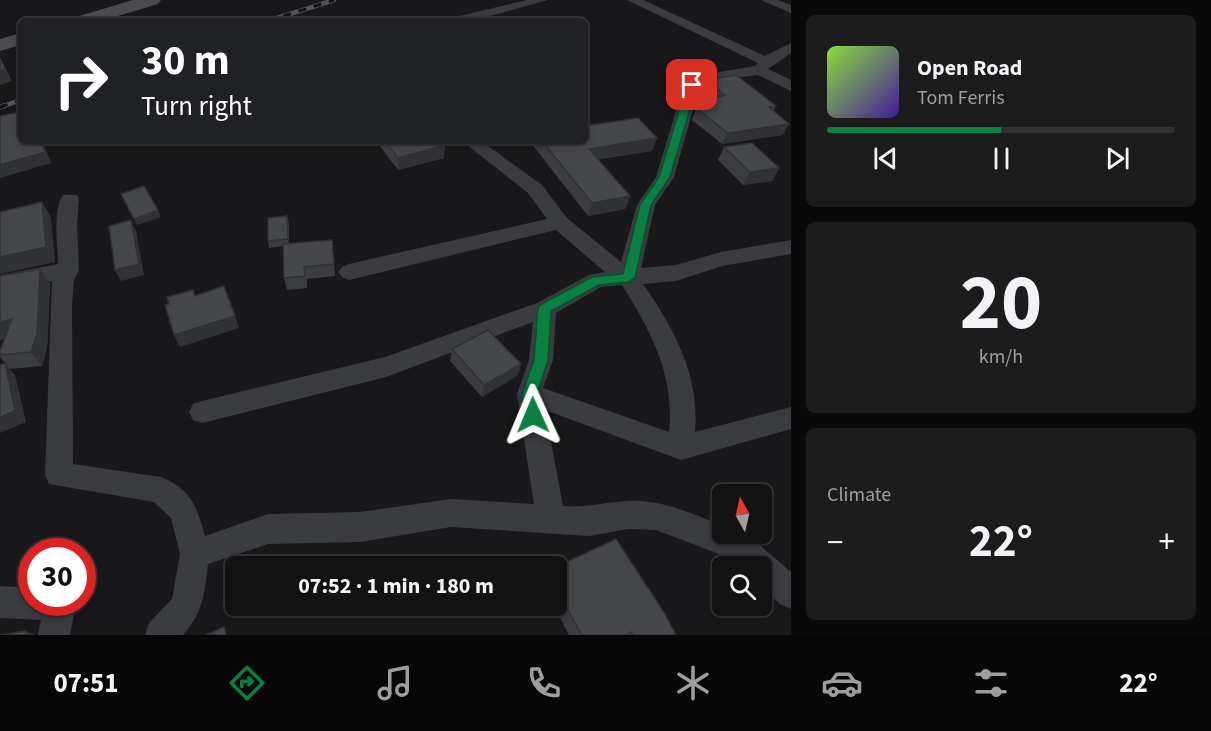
<!DOCTYPE html>
<html lang="en">
<head>
<meta charset="utf-8">
<style>
	body { margin:0; font-family:"Source Sans 3",sans-serif; background:#1c1c1d; color:#f1f3f6; height:100vh; display:flex; flex-direction:column; font-size:22px; white-space:nowrap }
	* { box-sizing:border-box; margin:0 }
	p { font-size:20px; color:#9d9ea0 }
	.icon { flex:none; width:33px; height:33px; fill:none; stroke:currentColor; stroke-width:2; stroke-linecap:round; stroke-linejoin:round }
	.map { position:relative; flex:1; overflow:hidden }
	.details { display:flex; flex-direction:column; gap:15px; padding:15px; background:#0a0a0b; width:420px }
	.details>* { flex:none }
	.top-card { position:absolute; left:18px; top:18px; width:570px; height:126px; border-radius:9px; box-shadow:0 3px 9px #0003,0 0 0 2px #323234; background:#202124; color:#fff; overflow:hidden }
	.needle { width:39px; rotate:352deg }
	.tools { position:absolute; left:712px; top:484px; display:grid; gap:12px }
	.tools a { display:grid; place-items:center; width:60px; height:60px; border-radius:9px; background:#131314; box-shadow:0 3px 9px #0003,0 0 0 2px #323234; font-size:30px }
	.speed { position:absolute; left:18px; top:538px; display:flex; gap:12px; font-size:30px; font-weight:700; text-align:center }
	.speed>* { display:grid; place-content:center; width:78px; height:78px; border-radius:50%; background:#131314; box-shadow:0 3px 9px #0003,0 0 0 2px #323234; line-height:1 }
	.speed .limit { border:9px solid #d22; background:#fff; color:#111 }
	.pin { position:absolute; display:grid; place-items:center; width:51px; height:51px; color:#fff; margin:-26px; border-radius:12px; box-shadow:0 3px 9px #0006 }
	.me { position:absolute; width:66px; margin:-33px; rotate:359deg; stroke-linejoin:round; filter:drop-shadow(0 0 4px #0008) }
	.turn { display:flex; align-items:center; gap:21px; height:126px; padding:0 24px; font-size:27px }
	.turn .icon { width:78px; height:78px; stroke-width:2.5 }
	.turn b { display:block; font-size:42px; line-height:51px }
	.big { font-size:45px; font-weight:700; line-height:1.1 }
	.details .widget { flex:1; display:flex; flex-direction:column; justify-content:center; gap:9px; min-width:0; padding:0 21px; border-radius:9px; background:#1c1c1d }
	.details .dial { align-items:center; gap:0 }
	.dial b { font-size:78px; line-height:1 }
	.song { display:flex; align-items:center; gap:18px }
	.cover { width:72px; height:72px; border-radius:9px; background:linear-gradient(135deg,hsl(90 70% 55%),hsl(260 70% 35%)) }
	.played { height:6px; border-radius:3px; background:linear-gradient(90deg,#0b8043 50%,#323234 50%) }
	.keys { display:flex; justify-content:space-around; direction:ltr }
	.heat { display:flex; justify-content:space-between; align-items:center; font-size:33px; direction:ltr }
	.trip { position:absolute; left:225px; top:556px; width:342px; height:60px; border-radius:9px; background:#131314; box-shadow:0 3px 9px #0003,0 0 0 2px #323234; font-weight:700; line-height:60px; text-align:center }
	.menu { display:flex; height:96px; justify-content:space-around; align-items:center; background:#080808; color:#9d9ea0 }
	.menu .icon { width:42px; height:42px }
	.menu .current { color:#0b8043 }
	.menu b { font-size:27px; color:#f1f3f6 }
	main { display:flex; flex:1; min-height:0 }
	.map>svg:first-child { display:block }
</style>
</head>
<body>
<main>
<div class="map">
<svg width="791" height="635" viewBox="0 0 791 635">
	<rect width="100%" height="100%" fill="#19191b"/>
	<g fill="none" stroke-linecap="round" stroke-linejoin="round">
		<g fill="#3b3c40" fill-rule="evenodd">
			<polygon points="527,0 548,0 472,21 449,21 451,18"/>
			<path d="M627 0H643L765 56 791 43V53L768 69 791 80V91L758 75 721 80 699 88 674 177 655 205 641 268 676 265 721 252 791 240V254L722 266 676 281 643 284C674 328 700 376 695 432L791 407V429L681 460 545 410 563 506C588 508 605 502 628 501 661 499 693 514 723 526V534L748 535 791 572V609L780 604 762 588V567H739L727 557 656 530 628 529 589 536 451 527 360 542 268 544 208 564C204 595 204 611 183 635H145L149 623 172 599 180 554 171 518 154 502 49 484 45 475 52 281 0 291V275L58 264C58 244 52 212 63 195H77L79 199 77 223 79 270 74 280 72 306 73 464 161 477C191 489 197 507 205 536L268 514 360 512 451 499 534 504 517 394 529 360 533 322 386 377 202 423 193 420 189 412 193 404 202 401 385 357 537 303 589 275 605 272 556 230 349 280 342 277 338 272 342 267 349 264 547 219 528 193 462 141H481L542 185 567 218 621 262 637 205 656 177 684 85 687 82 719 72 755 66 758 63ZM622 285C651 331 675 376 669 432L543 388 553 360 556 313 601 287Z"/>
			<polygon points="761,0 778,0 791,5 791,13"/>
			<polygon points="0,586 32,588 32,603 76,603 70,635 38,635 41,620 0,618"/>
		</g>
		<g fill="#494b4f" fill-rule="evenodd">
			<polygon points="133,0 161,0 158,4 101,21 73,21 76,17"/>
			<polygon points="21,33 21,45 0,51 0,39"/>
		</g>
		<defs>
			<g id="rail-far1">
				<polyline points="268,21 334,0"/>
				<polyline points="0,107 21,100"/>
			</g>
			<polyline id="rail" points="0,107 4,106"/>
		</defs>
		<use href="#rail-far1" stroke="#525458" stroke-width="4.5"/>
		<use href="#rail" stroke="#525458" stroke-width="5"/>
		<use href="#rail-far1" stroke="#141416" stroke-width="3" stroke-dasharray="8" stroke-linecap="butt"/>
		<use href="#rail" stroke="#141416" stroke-width="4" stroke-dasharray="10" stroke-linecap="butt"/>
	</g>
	<g fill="#3c3d40">
		<polygon points="706,80 776,106 773,111 783,135 722,144 692,120 699,101 710,98 701,91"/>
		<polygon points="376,141 441,141 444,158 398,170"/>
		<polygon points="532,141 585,141 652,151 598,159 630,196 625,209 588,216 531,143"/>
		<polygon points="724,147 779,168 772,181 743,185 718,160"/>
		<polygon points="287,216 289,244 332,240 335,276 307,279 307,288 287,290 284,278 284,246 269,248 268,241"/>
		<polygon points="0,276 50,284 47,348 42,366 10,369 0,357 0,351 5,338 0,340"/>
		<polygon points="452,349 521,364 518,375 482,397 450,361"/>
		<polygon points="556,567 676,635 569,635 554,606 556,606"/>
	</g>
	<g fill="#313234">
		<polygon points="0,57 12,81 0,85"/>
		<polygon points="789,124 783,135 722,144 728,133"/>
		<polygon points="657,138 652,151 585,162 589,149"/>
		<polygon points="41,141 42,141 43,143 51,163 0,178 0,165"/>
		<polygon points="445,145 444,158 398,170 398,158"/>
		<polygon points="779,168 772,181 743,185 750,172"/>
		<polygon points="630,196 625,209 588,216 592,203"/>
		<polygon points="42,202 51,217 55,262 0,274 0,257"/>
		<polygon points="158,210 161,217 137,225 134,219"/>
		<polygon points="287,216 289,223 289,246 288,239"/>
		<polygon points="131,220 136,231 144,275 121,281 115,270"/>
		<polygon points="40,269 50,284 47,348 42,366 31,352"/>
		<polygon points="235,316 239,328 180,347 174,335"/>
		<polygon points="12,319 24,333 0,340 0,322"/>
		<polygon points="5,363 15,375 26,422 0,433 0,417"/>
		<polygon points="521,364 518,375 482,397 484,385"/>
		<polygon points="26,631 35,635 25,635"/>
	</g>
	<g fill="#46474b" stroke="#313234" stroke-width="1.5">
		<polygon points="0,58 5,69 0,71"/>
		<polygon points="736,75 776,106 769,107 789,124 728,133 697,109 699,101 725,95 706,80"/>
		<polygon points="21,112 21,141 41,141 45,152 0,165 0,116"/>
		<polygon points="638,118 657,138 589,149 630,196 592,203 542,141 585,141 585,126"/>
		<polygon points="385,141 441,141 445,145 398,158"/>
		<polygon points="752,143 779,168 750,172 724,147"/>
		<polygon points="144,186 158,210 134,219 121,194"/>
		<polygon points="42,202 46,247 0,257 0,212"/>
		<polygon points="287,216 288,239 268,241 268,218"/>
		<polygon points="131,220 139,264 115,270 109,226"/>
		<polygon points="332,240 334,264 304,267 305,276 284,278 283,244"/>
		<polygon points="40,269 37,334 31,352 0,355 0,351 12,319 0,322 0,276"/>
		<polygon points="224,286 235,316 174,335 165,305 169,304 167,297 193,290 195,296"/>
		<polygon points="488,330 521,364 484,385 452,349"/>
		<polygon points="5,363 15,411 0,417 0,365"/>
		<polygon points="616,539 663,611 676,635 633,635 631,632 626,635 582,635 556,589 556,567"/>
		<polygon points="224,627 226,635 206,635"/>
		<polygon points="26,631 25,635 0,635"/>
	</g>
	<polygon fill="#0b8043" stroke="#07532c" stroke-width="1.5" points="692,82 697,85 670,177 651,205 635,278 628,282 599,285 551,311 548,360 537,394 541,415 538,420 527,420 522,394 534,360 538,309 540,305 592,277 623,274 640,205 659,177 687,85"/>
</svg>
<div class="tools">
<a><svg class="needle" viewBox="-14 -14 28 28"><path d="M0-13l5 13h-10z" fill="#e53935"/><path d="M0 13l5-13h-10z" fill="#9d9ea0"/></svg></a>
<a><svg class="icon" aria-label="search" viewBox="0 0 24 24"><circle cx="10" cy="10" r="6"/><path d="M15 15l6 6"/></svg></a>
</div>
<div class="speed"><div class="limit">30</div></div>
<div class="pin" style="left:692px;top:85px;background:#d93025"><svg class="icon" aria-label="arrive" viewBox="0 0 24 24"><path d="M6 21V4h12l-3 4 3 4H6"/></svg></div>
<svg class="me" style="left:533px;top:415px" viewBox="-20 -20 40 40"><path d="M0-17L14 15 0 8-14 15z" fill="#0b8043" stroke="#fff" stroke-width="4"/></svg>
<div class="trip">07:52 · 1 min · 180 m</div>
<div class="top-card">
<div class="turn"><svg class="icon" aria-label="right" viewBox="0 0 24 24"><path d="M7 20v-9h11M14 6l5 5-5 5"/></svg><div><b>30 m</b>Turn right</div></div>
</div>
</div>
<section class="details">
<div class="widget">
<div class="song"><i class="cover"></i><div><b>Open Road</b><p>Tom Ferris</p></div></div>
<div class="played"></div>
<div class="keys"><svg class="icon" aria-label="previous" viewBox="0 0 24 24"><path d="M18 5L8 12l10 7zM5 5v14"/></svg><svg class="icon" aria-label="pause" viewBox="0 0 24 24"><path d="M8 5v14M16 5v14"/></svg><svg class="icon" aria-label="next" viewBox="0 0 24 24"><path d="M6 5l10 7-10 7zM19 5v14"/></svg></div>
</div>
<div class="widget dial"><b>20</b><p>km/h</p></div>
<div class="widget"><p>Climate</p>
<div class="heat"><a>−</a><b class="big">22°</b><a>+</a></div>
</div>
</section>
</main>
<nav class="menu">
<b>07:51</b>
<svg class="icon current" aria-label="directions" viewBox="0 0 24 24"><path d="M12 3l9 9-9 9-9-9zM9 14v-3h6M13 9l2 2-2 2"/></svg>
<svg class="icon" aria-label="music" viewBox="0 0 24 24"><path d="M9 18V5l10-2v13"/><circle cx="6" cy="18" r="3"/><circle cx="16" cy="16" r="3"/></svg>
<svg class="icon" aria-label="phone" viewBox="0 0 24 24"><path d="M5 4h4l2 5-3 2q2 4 5 5l2-3 5 2v4C11 20 4 13 5 4z"/></svg>
<svg class="icon" aria-label="climate" viewBox="0 0 24 24"><path d="M12 3v18M4 7l16 10M4 17L20 7"/></svg>
<svg class="icon" aria-label="car" viewBox="0 0 24 24"><path d="M5 17H2v-5l4-1 3-4h7l3 4 3 1v5h-3M9 17h6M6 11h13"/><circle cx="7" cy="17" r="2"/><circle cx="17" cy="17" r="2"/></svg>
<svg class="icon" aria-label="filters" viewBox="0 0 24 24"><path d="M4 7h16M4 17h16"/><circle cx="9" cy="7" r="2"/><circle cx="15" cy="17" r="2"/></svg>
<b>22°</b>
</nav>
</body>
</html>
